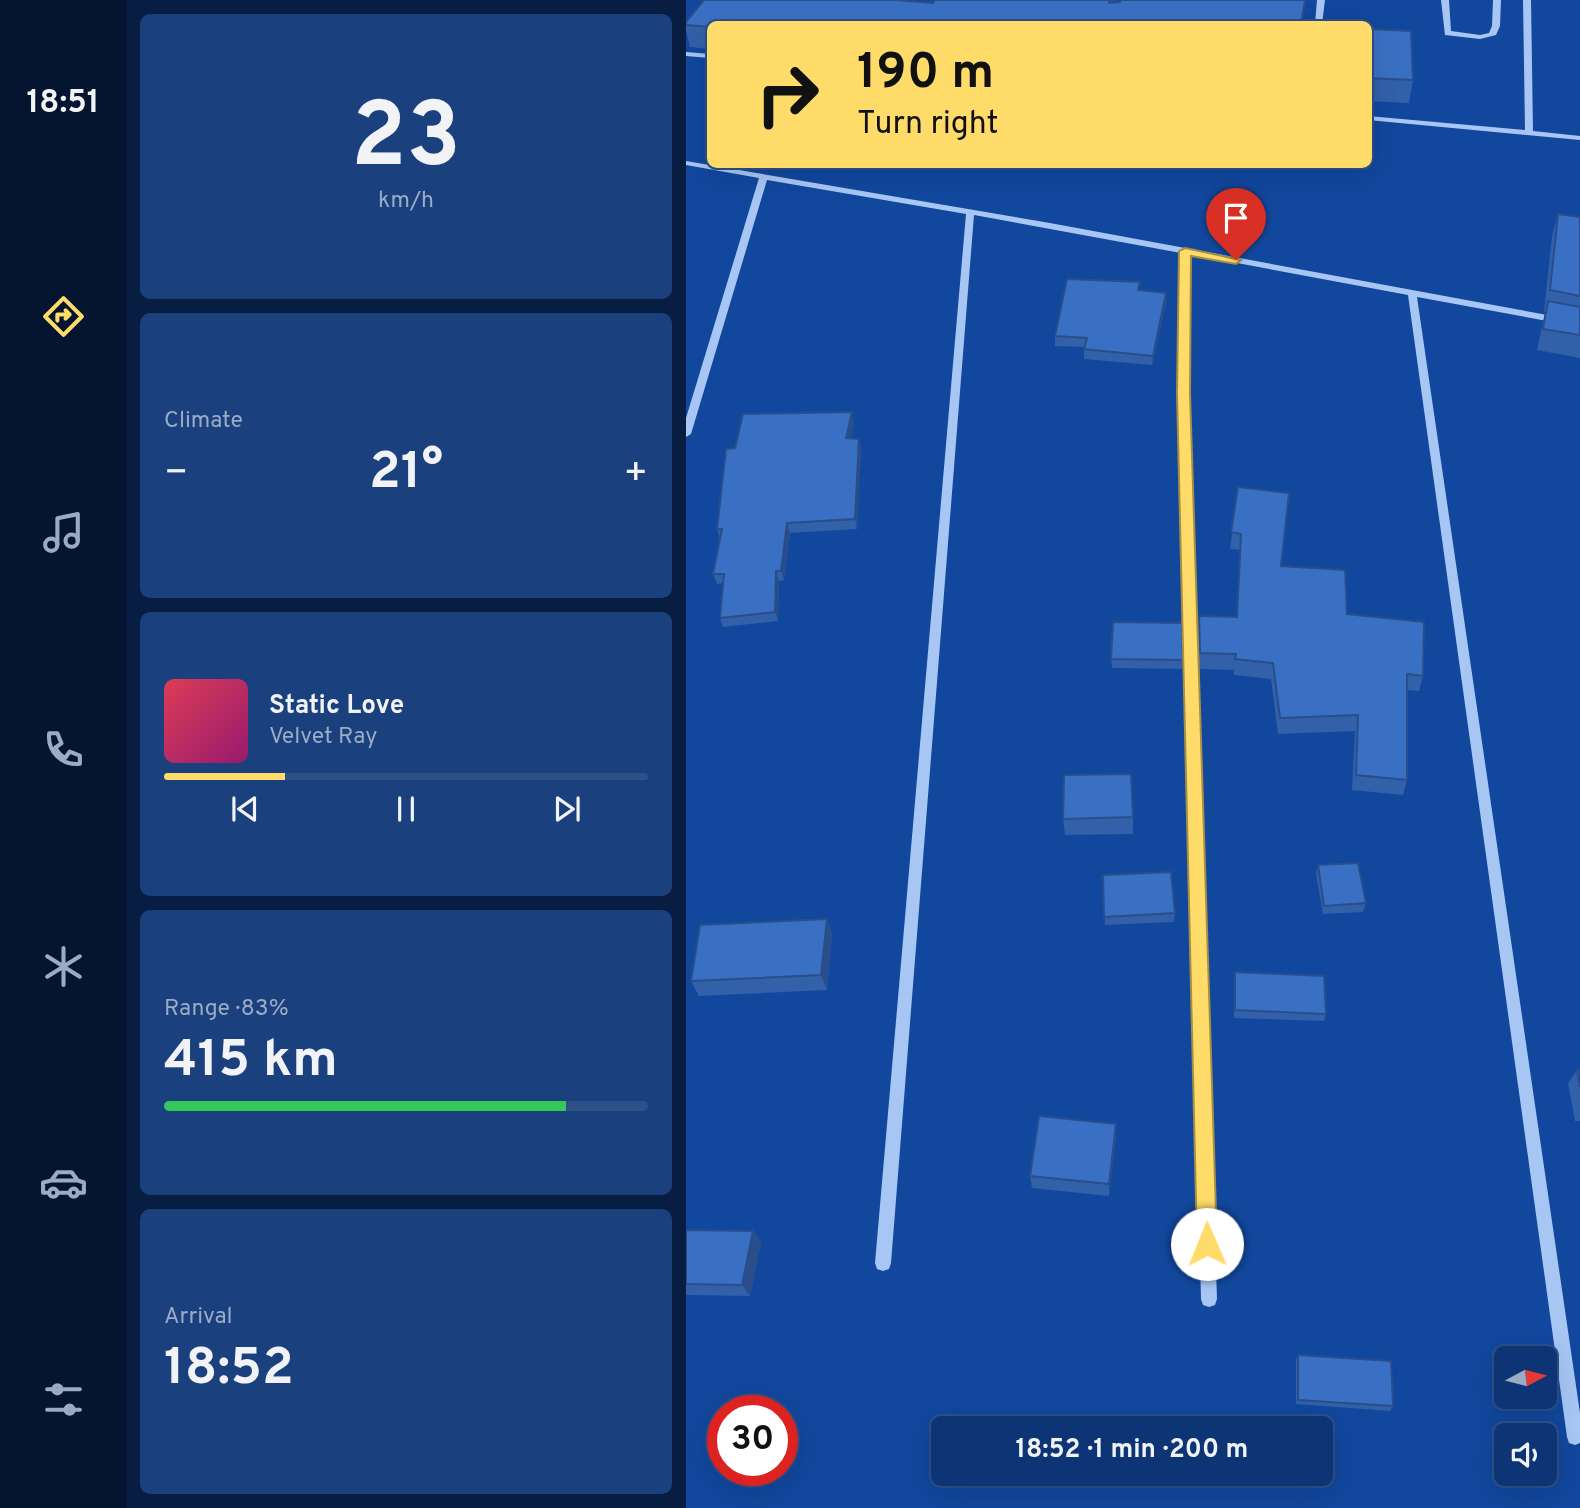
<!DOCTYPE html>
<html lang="en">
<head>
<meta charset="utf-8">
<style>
	body { margin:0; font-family:Overpass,sans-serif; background:#1b407e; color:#f1f3f6; height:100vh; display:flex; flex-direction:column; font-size:26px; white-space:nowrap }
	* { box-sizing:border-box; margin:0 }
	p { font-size:23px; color:#9aabc5 }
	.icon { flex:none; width:38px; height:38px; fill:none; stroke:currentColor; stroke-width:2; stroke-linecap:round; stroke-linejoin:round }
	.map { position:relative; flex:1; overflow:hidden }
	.drawer { display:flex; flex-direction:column; gap:14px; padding:14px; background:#071d41; width:560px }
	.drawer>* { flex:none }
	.guide { position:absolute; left:21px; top:21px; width:665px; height:147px; border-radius:10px; box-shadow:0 7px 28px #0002,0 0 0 2px #2d5088; background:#ffdc6a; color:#111; overflow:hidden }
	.needle { width:46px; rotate:83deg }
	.buttons { position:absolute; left:808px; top:1346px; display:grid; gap:14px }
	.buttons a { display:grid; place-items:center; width:63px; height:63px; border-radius:10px; background:#0d3576; box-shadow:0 7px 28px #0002,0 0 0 2px #2d5088; font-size:35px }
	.speed { position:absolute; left:21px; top:1395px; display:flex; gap:14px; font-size:35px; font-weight:700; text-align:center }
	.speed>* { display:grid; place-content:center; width:91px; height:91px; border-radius:50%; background:#0d3576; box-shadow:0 7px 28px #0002,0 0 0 2px #2d5088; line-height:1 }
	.speed .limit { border:10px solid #d22; background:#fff; color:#111 }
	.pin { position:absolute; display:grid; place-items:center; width:60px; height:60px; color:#fff; margin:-72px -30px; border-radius:50% 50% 50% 0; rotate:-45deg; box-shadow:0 0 7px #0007 }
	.pin .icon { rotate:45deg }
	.me { position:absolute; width:77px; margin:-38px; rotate:359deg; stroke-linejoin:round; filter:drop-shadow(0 0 5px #0008) }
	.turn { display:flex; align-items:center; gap:24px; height:147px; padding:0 35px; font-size:32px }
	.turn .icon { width:91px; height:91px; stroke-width:2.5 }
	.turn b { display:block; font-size:49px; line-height:60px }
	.big { font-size:52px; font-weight:700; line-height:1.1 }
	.drawer .tile { flex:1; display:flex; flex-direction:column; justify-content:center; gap:10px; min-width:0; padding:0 24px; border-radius:10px; background:#1b407e }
	.drawer .dial { align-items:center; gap:0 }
	.dial b { font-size:91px; line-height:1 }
	.song { display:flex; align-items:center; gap:21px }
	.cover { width:84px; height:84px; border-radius:10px; background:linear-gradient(135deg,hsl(350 70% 55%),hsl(320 70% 35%)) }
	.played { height:7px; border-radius:4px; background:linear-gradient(90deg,#ffdc6a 25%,#2d5088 25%) }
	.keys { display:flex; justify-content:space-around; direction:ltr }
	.heat { display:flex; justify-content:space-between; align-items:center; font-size:38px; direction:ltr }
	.charge { height:10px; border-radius:5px; background:linear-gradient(90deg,#34c759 83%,#2d5088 0) }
	.trip { position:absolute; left:245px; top:1416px; width:402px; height:70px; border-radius:10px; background:#0d3576; box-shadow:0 7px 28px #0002,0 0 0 2px #2d5088; font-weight:700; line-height:70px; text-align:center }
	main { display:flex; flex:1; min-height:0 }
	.tabs { display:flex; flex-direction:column; width:126px; justify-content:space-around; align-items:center; background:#05152f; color:#9aabc5 }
	.tabs .icon { width:49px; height:49px }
	.tabs .active { color:#ffdc6a }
	.tabs b { font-size:32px; color:#f1f3f6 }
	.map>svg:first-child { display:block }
</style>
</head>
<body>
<main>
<nav class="tabs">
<b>18:51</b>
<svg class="icon active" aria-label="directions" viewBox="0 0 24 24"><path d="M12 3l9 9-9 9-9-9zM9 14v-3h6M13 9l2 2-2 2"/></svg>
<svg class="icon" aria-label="music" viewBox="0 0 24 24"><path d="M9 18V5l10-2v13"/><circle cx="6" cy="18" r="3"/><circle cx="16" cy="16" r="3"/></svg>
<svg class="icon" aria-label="phone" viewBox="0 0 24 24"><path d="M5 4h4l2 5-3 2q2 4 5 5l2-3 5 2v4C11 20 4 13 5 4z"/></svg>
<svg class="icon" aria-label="climate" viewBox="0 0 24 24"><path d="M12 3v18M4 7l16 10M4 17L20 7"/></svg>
<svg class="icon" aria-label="car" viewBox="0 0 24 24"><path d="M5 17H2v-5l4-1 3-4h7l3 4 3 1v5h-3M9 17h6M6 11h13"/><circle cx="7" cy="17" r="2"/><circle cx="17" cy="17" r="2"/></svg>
<svg class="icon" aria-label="filters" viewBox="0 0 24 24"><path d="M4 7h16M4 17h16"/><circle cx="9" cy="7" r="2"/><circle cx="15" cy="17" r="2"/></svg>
</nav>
<section class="drawer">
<div class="tile dial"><b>23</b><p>km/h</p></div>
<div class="tile"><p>Climate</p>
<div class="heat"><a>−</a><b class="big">21°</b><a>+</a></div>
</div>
<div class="tile">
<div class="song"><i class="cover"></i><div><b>Static Love</b><p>Velvet Ray</p></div></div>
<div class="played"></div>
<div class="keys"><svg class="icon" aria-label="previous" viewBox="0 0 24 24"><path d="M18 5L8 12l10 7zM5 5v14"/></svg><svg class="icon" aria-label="pause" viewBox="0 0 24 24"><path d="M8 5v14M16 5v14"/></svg><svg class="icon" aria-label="next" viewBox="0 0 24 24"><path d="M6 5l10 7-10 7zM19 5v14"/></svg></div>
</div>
<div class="tile"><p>Range · 83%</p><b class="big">415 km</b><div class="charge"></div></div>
<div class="tile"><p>Arrival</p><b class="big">18:52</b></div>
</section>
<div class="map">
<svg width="894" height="1508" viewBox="0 0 894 1508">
	<rect width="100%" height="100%" fill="#11479d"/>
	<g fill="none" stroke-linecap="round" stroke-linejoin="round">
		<g fill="#a7c6f4" fill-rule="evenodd">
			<polygon points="631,0 639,0 636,24 629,24"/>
			<polygon points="755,0 763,0 765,31 794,35 803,33 806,26 807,0 815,0 814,26 810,35 794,39 759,35"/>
			<polygon points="837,0 845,0 847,131 894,136 894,140 682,120 682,116 839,130"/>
			<polygon points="0,52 24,54 24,58 0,56"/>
			<polygon points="0,161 364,223 894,321 894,327 731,297 894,1413 894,1443 889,1445 883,1443 881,1437 722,295 503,254 502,393 531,1299 529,1305 523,1307 517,1305 515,1299 492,393 495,253 288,215 205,1263 203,1269 197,1271 191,1269 189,1263 280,214 81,180 5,434 0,437 0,418 73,178 0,165"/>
		</g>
	</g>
	<g fill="#3260a9">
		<polygon points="620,0 616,24 24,24 24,49 4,47 0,31 0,22 247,3 430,3"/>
		<polygon points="682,29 727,80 723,103 682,101"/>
		<polygon points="872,214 894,217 894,358 851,350 859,312 858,312 866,236"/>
		<polygon points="454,291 480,293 480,303 466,365 398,359 398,347 369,346 369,336"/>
		<polygon points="168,422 164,438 173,439 175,449 171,529 104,533 98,580 93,581 92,621 37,627 34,618 37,583 31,584 27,574 34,538 31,529 49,448"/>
		<polygon points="552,487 595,566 661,614 737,676 733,691 721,690 721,780 717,795 666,790 669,731 592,734 585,679 548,675 548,670 513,669 512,632 513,616 551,617 554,550 544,549"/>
		<polygon points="425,659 497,660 496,669 426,668"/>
		<polygon points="447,817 447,834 379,835 377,819"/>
		<polygon points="632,865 680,903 677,912 637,914 630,874"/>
		<polygon points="417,875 489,913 488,922 419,925"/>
		<polygon points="141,919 146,934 141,990 13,996 5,981"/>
		<polygon points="549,972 640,1014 638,1021 548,1018 548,980"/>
		<polygon points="891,1070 894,1070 894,1121 889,1121 882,1083"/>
		<polygon points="430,1137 423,1196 346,1188 344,1176"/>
		<polygon points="0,1230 67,1231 75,1242 64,1296 0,1295"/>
		<polygon points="612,1355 707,1406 704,1411 610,1404 610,1360"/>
	</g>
	<g fill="#294e89">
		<polygon points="423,0 431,0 423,24"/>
		<polygon points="619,0 620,0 616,24 615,24"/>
		<polygon points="480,293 480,303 466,365 467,356"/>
		<polygon points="166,412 168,422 163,448 160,438"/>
		<polygon points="173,439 175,449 171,529 169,519"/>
		<polygon points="101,523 104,533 98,580 95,571"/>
		<polygon points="90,571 93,581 92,621 89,612"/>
		<polygon points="141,919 146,934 141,990 135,975"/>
		<polygon points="430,1124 430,1137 423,1196 423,1184"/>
		<polygon points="67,1231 75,1242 64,1296 56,1285"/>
	</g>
	<g fill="#3a70c4" stroke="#294e89" stroke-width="2">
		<polygon points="18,0 209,0 247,3 249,0 423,0 423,3 434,2 435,0 619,0 615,24 24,24 24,27 0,25 0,22"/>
		<polygon points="682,29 725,31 727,80 682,78"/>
		<polygon points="872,214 894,217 894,296 864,290"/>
		<polygon points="381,279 454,282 452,290 480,293 467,356 398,349 401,338 369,336"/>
		<polygon points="862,301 894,307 894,335 857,329"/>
		<polygon points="166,412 160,438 173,439 169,519 101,523 95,571 90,571 89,612 34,618 38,574 27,574 36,529 31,529 40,449 49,448 57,414"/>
		<polygon points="552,487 603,493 595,566 659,570 661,614 738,622 737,676 721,674 721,780 670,775 672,715 594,718 587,663 549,659 550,654 514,653 513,616 551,617 555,534 545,532"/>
		<polygon points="427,622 496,623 497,660 425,659"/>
		<polygon points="445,774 447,817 377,819 378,775"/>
		<polygon points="672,863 680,903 638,906 632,865"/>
		<polygon points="485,872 489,913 418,917 417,875"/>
		<polygon points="141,919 135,975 5,981 14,925"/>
		<polygon points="549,972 638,976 640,1014 549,1010"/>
		<polygon points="891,1070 894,1070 894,1087"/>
		<polygon points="353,1116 430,1124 423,1184 344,1176"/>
		<polygon points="0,1230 67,1231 56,1285 0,1284"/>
		<polygon points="612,1355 705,1361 707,1406 612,1400"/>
	</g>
	<polygon fill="#ffdc6a" stroke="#a68f45" stroke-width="2" points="499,248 555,260 550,264 505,256 504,393 531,1244 528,1251 521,1254 514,1251 511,1244 491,393 493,251"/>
</svg>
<div class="buttons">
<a><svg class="needle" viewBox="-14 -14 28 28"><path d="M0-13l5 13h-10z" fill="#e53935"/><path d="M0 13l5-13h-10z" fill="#9aabc5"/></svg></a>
<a><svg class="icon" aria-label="sound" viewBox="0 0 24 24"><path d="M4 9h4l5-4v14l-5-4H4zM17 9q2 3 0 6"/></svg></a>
</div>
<div class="speed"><div class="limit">30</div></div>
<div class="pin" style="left:550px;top:260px;background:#d93025"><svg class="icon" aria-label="arrive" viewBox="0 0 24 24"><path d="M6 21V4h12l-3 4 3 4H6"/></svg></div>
<svg class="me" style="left:521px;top:1244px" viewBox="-20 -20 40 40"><circle r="19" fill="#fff"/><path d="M0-13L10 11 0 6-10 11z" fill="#ffdc6a"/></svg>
<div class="trip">18:52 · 1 min · 200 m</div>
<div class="guide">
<div class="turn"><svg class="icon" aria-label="right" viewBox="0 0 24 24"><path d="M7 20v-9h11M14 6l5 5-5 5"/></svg><div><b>190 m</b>Turn right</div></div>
</div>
</div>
</main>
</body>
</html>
